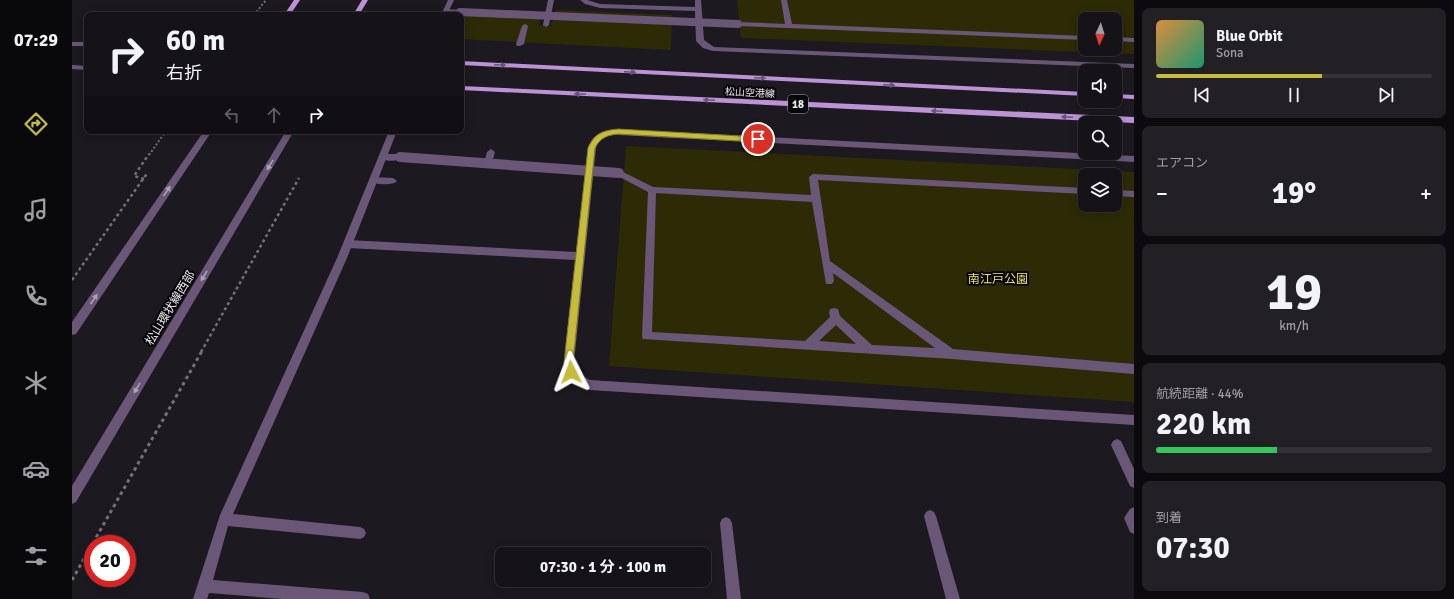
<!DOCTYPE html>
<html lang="ja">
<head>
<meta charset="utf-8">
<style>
	body { margin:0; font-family:Signika,"Noto Sans JP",sans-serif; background:#232025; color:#f1f3f6; height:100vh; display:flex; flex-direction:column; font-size:15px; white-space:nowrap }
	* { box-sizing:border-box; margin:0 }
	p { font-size:13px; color:#9e9ea2 }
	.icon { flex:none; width:22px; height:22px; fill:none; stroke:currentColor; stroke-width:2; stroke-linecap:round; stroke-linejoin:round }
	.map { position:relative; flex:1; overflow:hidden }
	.side { display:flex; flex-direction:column; gap:8px; padding:8px; background:#0c0a0d; width:320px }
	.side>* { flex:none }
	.banner { position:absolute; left:12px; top:12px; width:380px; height:122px; border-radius:8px; box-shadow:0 2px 10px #0003,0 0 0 1px #353237; background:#161318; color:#f1f3f6; overflow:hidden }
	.needle { width:26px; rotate:184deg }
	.buttons { position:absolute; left:1006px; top:12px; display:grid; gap:8px }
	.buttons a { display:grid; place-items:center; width:44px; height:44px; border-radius:8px; background:#161318; box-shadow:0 2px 10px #0003,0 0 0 1px #353237; font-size:20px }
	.speed { position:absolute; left:12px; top:535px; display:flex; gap:8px; font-size:20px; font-weight:700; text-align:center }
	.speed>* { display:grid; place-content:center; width:52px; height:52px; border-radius:50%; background:#161318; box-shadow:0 2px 10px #0003,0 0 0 1px #353237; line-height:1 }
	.speed .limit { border:6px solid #d22; background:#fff; color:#111 }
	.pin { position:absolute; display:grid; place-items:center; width:34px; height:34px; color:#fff; margin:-17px; border:2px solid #fff; border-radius:50%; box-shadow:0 1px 4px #0007 }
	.me { position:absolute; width:44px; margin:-22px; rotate:357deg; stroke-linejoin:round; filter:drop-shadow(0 0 3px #0008) }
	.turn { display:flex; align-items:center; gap:14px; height:84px; padding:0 16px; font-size:18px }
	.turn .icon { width:52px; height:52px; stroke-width:2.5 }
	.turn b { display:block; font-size:28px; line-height:34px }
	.lanes { display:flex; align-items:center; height:38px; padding:0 16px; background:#0003; justify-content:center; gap:20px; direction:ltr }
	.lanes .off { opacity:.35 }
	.big { font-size:30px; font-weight:700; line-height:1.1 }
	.side .tile { flex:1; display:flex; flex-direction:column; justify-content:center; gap:6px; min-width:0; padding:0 14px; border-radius:8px; background:#232025 }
	.side .dial { align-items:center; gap:0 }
	.dial b { font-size:52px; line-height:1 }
	.song { display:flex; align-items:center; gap:12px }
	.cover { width:48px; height:48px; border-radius:6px; background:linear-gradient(135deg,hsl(30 70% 55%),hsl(160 70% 35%)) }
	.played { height:4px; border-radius:2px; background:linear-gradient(90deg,#c5bc3d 60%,#353237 60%) }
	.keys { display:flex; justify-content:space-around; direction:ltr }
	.heat { display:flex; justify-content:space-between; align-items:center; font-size:22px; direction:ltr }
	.charge { height:6px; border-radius:3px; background:linear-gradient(90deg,#34c759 44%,#353237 0) }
	.trip { position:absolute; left:423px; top:547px; width:216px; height:40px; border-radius:8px; background:#161318; box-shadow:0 2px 10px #0003,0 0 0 1px #353237; font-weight:700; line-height:40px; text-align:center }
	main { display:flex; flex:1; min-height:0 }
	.tab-bar { display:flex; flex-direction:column; width:72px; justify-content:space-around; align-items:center; background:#09080a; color:#9e9ea2 }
	.tab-bar .icon { width:28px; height:28px }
	.tab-bar .current { color:#c5bc3d }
	.tab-bar b { font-size:18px; color:#f1f3f6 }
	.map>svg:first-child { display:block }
</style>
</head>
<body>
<main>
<nav class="tab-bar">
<b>07:29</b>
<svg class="icon current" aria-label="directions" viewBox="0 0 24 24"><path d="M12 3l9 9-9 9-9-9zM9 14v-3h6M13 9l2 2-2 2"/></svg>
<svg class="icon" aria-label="music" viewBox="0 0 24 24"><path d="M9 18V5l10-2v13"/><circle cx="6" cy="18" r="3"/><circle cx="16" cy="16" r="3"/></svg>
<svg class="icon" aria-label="phone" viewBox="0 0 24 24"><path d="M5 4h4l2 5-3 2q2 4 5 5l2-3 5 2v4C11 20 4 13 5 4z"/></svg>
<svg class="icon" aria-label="climate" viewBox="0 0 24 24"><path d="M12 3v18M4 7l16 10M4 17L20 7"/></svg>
<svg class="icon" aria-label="car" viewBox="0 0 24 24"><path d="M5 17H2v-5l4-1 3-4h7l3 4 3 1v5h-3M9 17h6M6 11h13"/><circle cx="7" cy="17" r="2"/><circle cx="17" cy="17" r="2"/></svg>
<svg class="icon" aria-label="filters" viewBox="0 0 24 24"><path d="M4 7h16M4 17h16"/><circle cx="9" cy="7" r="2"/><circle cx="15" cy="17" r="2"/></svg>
</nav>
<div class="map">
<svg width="1062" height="599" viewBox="0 0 1062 599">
	<rect width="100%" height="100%" fill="#1d1920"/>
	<g fill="#2d2b05" fill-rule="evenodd">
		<path d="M665 0H1062V54L669 38ZM1013 19H1043V49H1013Z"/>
		<polygon points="484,10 600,15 599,50 389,39 389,15 468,17 467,25 479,26"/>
		<path d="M554 146 1062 172V402L537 366ZM1013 175H1043V205H1013Z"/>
	</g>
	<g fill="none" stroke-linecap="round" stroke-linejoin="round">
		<g stroke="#747077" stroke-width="2" stroke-dasharray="2 2" stroke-linecap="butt">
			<polyline points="182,15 194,0"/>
			<polyline points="77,155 94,131"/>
		</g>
		<g stroke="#747077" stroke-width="2.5" stroke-dasharray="3 3" stroke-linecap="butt">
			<polyline points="72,179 62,176 77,154"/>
			<polyline points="0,280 76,172"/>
			<polyline points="129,352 227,178"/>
		</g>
		<polyline stroke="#747077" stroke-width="3" stroke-dasharray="3.5 3.5" stroke-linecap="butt" points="0,580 130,351"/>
		<g fill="#6a5777" fill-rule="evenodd">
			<polygon points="476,0 482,0 477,25 474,27 471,25"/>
			<polygon points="508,0 515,0 528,4 623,7 623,0 629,0 632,40 642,47 1062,64 1062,68 641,51 631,48 624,41 623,11 528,8 513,4"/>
			<path d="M542 129 1062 156V162L546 135C536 135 528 137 524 148L502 362 507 374 518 380 1062 415V425L518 390C503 386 495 378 492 362L503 260 276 248 271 244 276 240 504 252 516 148C520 135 529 131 542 129Z"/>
			<path d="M301 177 321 178 325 181C321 186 301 185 297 180Z"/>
		</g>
		<g fill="#6a5777" fill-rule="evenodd">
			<polygon points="709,0 715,0 720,24 1013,36 1013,40 666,26 663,24 666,22 713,24"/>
			<polygon points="374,9 388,10 391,12 388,14 372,12 371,11"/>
			<polygon points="453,24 456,26 452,44 448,46 445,46 444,44 450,26"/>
			<polygon points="1043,37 1062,38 1062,42 1043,41"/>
			<polygon points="419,149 423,152 420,163 416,166 412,163 415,152"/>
			<path d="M310 154H328L332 157C327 162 311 162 306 157Z"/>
			<path d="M547 170 581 187 739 195 737 177 741 174 1013 188V194L746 180 758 261 881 349 1062 364V374L880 359 571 339 570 336 576 192 544 175 543 173ZM584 193 740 202 754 284H760L762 281 761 273 863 348 800 345 768 316 766 309 762 308 758 309 757 312 758 317 733 341 580 332ZM764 325 784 344 747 341Z"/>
			<polygon points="1043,190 1062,191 1062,197 1043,196"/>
			<polygon points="1045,439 1049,441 1062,469 1062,488 1058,486 1039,445 1041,441"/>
		</g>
		<g fill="#6a5777" fill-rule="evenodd">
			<polygon points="376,0 382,0 375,15 369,15"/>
			<polygon points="317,131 325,131 275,258 161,514 288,527 292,529 294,533 292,537 288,539 156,526 141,580 291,592 296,594 298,599 210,599 137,593 135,599 121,599 148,515 265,258"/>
			<polygon points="1062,507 1062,534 1058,532 1052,518 1058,509"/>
			<polygon points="858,510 862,512 864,516 888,599 874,599 852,516 854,512"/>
			<polygon points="654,517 658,519 660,523 669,599 655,599 648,523 650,519"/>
		</g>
		<g fill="#6a5777" fill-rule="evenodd">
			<rect x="0" y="42" width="15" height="4"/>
			<polygon points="0,65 15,66 15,70 0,69"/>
			<polygon points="132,131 140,131 4,334 0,335 0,322"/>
			<polygon points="214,131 222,131 4,502 0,504 0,486"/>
		</g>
		<g fill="#bc93d7" fill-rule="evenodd">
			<polygon points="222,0 228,0 218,15 212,15"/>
			<polygon points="290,0 296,0 287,15 281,15"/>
			<polygon points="389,61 1013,92 1013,96 389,65"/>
			<polygon points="389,86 1062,117 1062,123 389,90"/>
			<polygon points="1043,94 1062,95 1062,99 1043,98"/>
		</g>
		<polyline stroke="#6a5777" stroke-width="8" points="388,12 666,24"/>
		<polyline stroke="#6a5777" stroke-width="10" points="328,157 547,173"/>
	</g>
	<defs><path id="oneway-solid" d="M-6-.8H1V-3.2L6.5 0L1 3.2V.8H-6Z"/></defs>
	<g fill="#6a537a">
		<use href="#oneway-solid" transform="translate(428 65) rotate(3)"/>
		<use href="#oneway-solid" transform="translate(558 72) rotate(3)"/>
		<use href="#oneway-solid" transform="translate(688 78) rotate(3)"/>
		<use href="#oneway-solid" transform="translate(817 85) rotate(3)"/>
		<use href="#oneway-solid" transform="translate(508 94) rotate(-177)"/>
		<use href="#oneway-solid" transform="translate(637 100) rotate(-177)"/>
		<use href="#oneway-solid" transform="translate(865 111) rotate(-177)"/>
		<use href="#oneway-solid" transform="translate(995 117) rotate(-177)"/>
	</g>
	<g fill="#aca2b4">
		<use href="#oneway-solid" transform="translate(198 165) rotate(121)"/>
		<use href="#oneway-solid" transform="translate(95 191) rotate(-56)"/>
		<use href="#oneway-solid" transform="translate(132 276) rotate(121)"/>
		<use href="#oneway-solid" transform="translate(22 299) rotate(-56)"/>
		<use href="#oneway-solid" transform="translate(65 388) rotate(121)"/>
	</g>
	<path fill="#c5bc3d" stroke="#807a28" d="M546 129 686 137 690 139 686 142 546 134C535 135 528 138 523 148L501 362 504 372 502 375 499 377 495 375 492 362 516 148C523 133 530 131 546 129Z"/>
	<g text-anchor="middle" stroke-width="4" stroke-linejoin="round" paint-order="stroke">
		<g font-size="10" fill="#efecf1" stroke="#060508">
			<text transform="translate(678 92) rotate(3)" y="4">松山空港線</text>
		</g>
		<rect fill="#060508" stroke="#a9a7ab" stroke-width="1" x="716" y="95" width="20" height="18" rx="3"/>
		<g font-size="11" font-weight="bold" fill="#efecf1">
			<text x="726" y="108">18</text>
		</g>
		<g font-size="12" fill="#ede45d" stroke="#060508">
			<text x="926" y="283">南江戸公園</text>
		</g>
		<g font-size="12" fill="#efecf1" stroke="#060508">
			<text transform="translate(98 308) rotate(-59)" y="4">松山環状線西部</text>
		</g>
	</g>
</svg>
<div class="buttons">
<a><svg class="needle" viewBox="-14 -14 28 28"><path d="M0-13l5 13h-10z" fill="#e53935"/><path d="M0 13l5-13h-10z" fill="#9e9ea2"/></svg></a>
<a><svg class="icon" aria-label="sound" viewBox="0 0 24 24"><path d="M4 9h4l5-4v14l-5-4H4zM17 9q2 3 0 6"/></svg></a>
<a><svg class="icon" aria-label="search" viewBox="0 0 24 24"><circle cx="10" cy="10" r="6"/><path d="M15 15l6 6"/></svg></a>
<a><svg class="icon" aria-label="layers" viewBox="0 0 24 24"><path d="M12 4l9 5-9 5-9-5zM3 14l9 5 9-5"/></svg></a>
</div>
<div class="speed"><div class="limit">20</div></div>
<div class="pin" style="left:686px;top:139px;background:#d93025"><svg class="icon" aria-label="arrive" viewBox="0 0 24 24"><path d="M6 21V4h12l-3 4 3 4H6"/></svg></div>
<svg class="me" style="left:499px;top:372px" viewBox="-20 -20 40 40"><path d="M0-17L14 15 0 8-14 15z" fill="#c5bc3d" stroke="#fff" stroke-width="4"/></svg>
<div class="trip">07:30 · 1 分 · 100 m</div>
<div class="banner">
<div class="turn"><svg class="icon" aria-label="right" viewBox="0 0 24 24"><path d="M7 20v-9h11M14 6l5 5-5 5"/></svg><div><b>60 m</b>右折</div></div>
<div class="lanes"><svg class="icon off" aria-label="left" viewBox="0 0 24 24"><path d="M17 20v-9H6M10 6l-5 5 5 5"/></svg><svg class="icon off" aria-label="ahead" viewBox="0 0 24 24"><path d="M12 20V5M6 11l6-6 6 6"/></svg><svg class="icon" aria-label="right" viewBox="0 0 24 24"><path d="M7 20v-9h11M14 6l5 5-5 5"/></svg></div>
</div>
</div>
<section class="side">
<div class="tile">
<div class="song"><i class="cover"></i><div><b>Blue Orbit</b><p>Sona</p></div></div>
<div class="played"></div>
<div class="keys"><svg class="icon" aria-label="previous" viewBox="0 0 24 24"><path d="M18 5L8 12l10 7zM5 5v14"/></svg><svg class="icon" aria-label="pause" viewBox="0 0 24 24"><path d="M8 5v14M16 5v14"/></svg><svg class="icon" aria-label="next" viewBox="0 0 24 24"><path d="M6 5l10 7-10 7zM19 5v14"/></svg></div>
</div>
<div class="tile"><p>エアコン</p>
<div class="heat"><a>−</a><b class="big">19°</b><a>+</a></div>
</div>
<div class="tile dial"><b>19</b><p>km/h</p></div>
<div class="tile"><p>航続距離 · 44%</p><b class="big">220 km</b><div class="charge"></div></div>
<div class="tile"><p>到着</p><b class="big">07:30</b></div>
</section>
</main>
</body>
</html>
